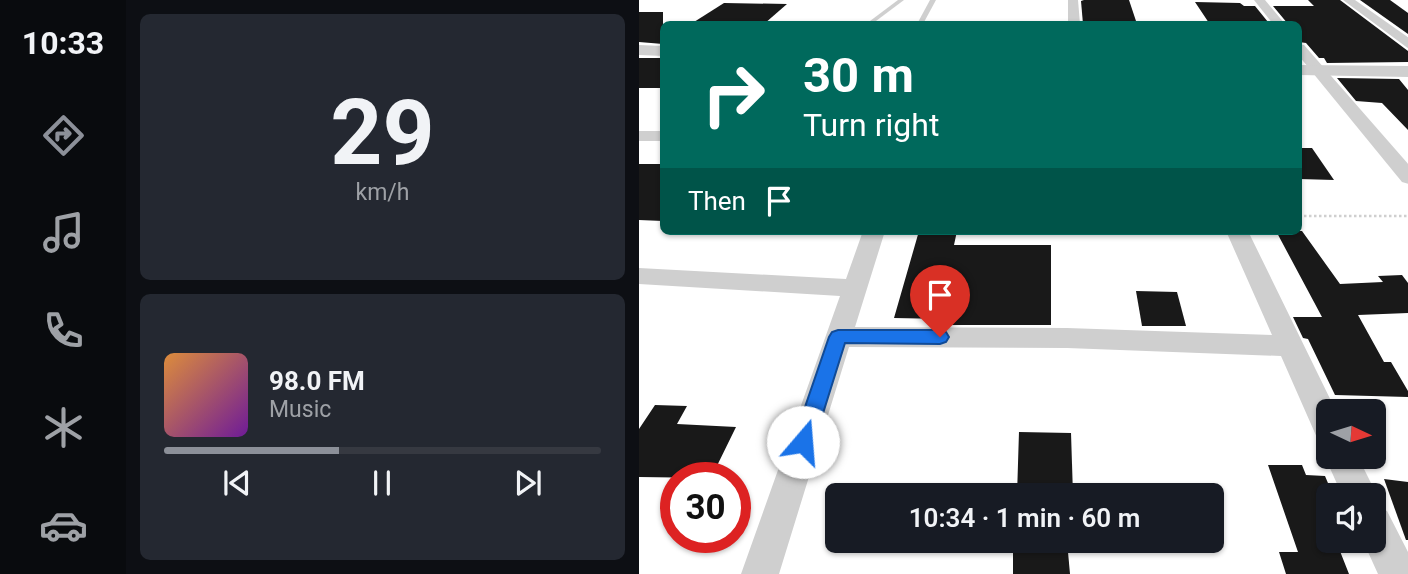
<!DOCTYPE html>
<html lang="en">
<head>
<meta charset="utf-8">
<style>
	body { margin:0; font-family:Roboto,sans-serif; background:#242831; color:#f1f3f6; height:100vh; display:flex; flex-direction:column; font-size:26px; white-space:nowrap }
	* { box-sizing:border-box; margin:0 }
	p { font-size:23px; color:#9ea1a6 }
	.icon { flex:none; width:38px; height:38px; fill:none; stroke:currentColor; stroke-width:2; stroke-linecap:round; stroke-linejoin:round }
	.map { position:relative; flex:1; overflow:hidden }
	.sheet { display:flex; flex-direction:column; gap:14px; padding:14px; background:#0d0f14; width:513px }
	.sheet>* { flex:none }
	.top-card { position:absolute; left:21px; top:21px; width:642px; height:214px; border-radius:10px; box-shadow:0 2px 5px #0004; background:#00695c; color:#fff; overflow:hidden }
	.needle { width:46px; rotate:94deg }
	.tools { position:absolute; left:677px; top:399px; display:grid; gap:14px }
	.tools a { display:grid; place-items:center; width:70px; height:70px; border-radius:10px; background:#171b24; box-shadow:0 2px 5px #0004; font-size:35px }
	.speed { position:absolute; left:21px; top:462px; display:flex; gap:14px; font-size:35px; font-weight:700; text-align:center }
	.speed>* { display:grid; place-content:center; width:91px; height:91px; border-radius:50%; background:#171b24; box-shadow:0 2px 5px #0004; line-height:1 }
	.speed .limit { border:10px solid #d22; background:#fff; color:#111 }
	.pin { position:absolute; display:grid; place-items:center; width:60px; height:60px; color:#fff; margin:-72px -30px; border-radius:50% 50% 50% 0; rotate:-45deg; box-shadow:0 0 7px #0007 }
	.pin .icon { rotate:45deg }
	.me { position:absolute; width:77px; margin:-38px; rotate:18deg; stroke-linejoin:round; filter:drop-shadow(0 0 5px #0008) }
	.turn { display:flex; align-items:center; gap:24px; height:147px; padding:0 28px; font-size:32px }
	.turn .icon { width:91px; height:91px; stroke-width:2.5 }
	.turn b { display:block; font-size:49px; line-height:60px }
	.then { display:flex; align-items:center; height:66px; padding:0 28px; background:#0003; gap:14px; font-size:26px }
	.sheet .tile { flex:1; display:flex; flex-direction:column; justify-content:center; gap:10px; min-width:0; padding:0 24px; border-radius:10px; background:#242831 }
	.sheet .dial { align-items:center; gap:0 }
	.dial b { font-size:91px; line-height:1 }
	.song { display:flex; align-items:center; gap:21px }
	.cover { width:84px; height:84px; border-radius:10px; background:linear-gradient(135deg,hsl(30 70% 55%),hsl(280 70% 35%)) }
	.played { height:7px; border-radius:4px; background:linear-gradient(90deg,#8c9099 40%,#363941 40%) }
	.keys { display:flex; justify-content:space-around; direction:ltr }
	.trip { position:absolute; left:186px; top:483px; width:399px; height:70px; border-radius:10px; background:#171b24; box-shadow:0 2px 5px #0004; font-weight:600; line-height:70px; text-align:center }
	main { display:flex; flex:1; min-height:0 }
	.menu { display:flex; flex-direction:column; width:126px; justify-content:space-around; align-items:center; background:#090b0e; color:#9ea1a6 }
	.menu .icon { width:49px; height:49px }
	.menu .current { color:#8c9099 }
	.menu b { font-size:32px; color:#f1f3f6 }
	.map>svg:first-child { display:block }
</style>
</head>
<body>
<main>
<nav class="menu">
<b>10:33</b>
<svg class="icon current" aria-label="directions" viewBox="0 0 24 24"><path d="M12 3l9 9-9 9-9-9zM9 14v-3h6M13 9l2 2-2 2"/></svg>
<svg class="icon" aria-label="music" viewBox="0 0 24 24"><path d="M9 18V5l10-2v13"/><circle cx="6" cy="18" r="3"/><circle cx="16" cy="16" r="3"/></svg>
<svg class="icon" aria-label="phone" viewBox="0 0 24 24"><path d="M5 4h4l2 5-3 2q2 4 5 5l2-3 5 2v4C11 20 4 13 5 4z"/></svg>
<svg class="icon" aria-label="climate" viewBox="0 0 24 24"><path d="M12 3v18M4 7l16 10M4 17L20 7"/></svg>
<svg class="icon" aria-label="car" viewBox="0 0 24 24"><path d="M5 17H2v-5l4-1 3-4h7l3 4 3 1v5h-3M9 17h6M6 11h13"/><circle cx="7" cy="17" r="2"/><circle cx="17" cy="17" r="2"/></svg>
</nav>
<section class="sheet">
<div class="tile dial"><b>29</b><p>km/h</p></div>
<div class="tile">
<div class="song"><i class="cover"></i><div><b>98.0 FM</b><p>Music</p></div></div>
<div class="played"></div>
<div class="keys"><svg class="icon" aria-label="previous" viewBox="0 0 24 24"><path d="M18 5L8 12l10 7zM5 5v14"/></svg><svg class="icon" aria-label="pause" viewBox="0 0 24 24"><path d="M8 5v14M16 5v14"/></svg><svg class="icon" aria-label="next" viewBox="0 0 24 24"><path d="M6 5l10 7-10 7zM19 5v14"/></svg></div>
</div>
</section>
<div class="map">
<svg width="770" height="574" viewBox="0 0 770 574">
	<rect width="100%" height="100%" fill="#fff"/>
	<g fill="#191919">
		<polygon points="445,0 490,0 498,24 444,24 442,1"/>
		<polygon points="669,0 701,0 769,51 769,62 688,63 685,58 680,58 667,43 660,42 660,24 649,24 634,6 675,6"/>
		<polygon points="721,0 751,0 769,13 769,34"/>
		<polygon points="556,2 601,3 605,6 616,6 629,22 606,21 609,24 570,23"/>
		<polygon points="85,3 148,4 125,24 55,22"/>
		<polygon points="0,12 24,12 24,44 0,42"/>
		<rect x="0" y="58" width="24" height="30"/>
		<polygon points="698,78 760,79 769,90 769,130 743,103 717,101"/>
		<polygon points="660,148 673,148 695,180 660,179"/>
		<polygon points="0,164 24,164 24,221 0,220"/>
		<polygon points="280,231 318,231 315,245 412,245 412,325 304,325 306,319 255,318"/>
		<polygon points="637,231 663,231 701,284 744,282 739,276 763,275 769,283 769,313 719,315 745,362 752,362 769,391 769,397 696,395 669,339 664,338 654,317 683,317"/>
		<polygon points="497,291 538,292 547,326 503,326"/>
		<polygon points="16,405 48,406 38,424 97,427 72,478 0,477 0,429"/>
		<polygon points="380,432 432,433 434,495 378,495"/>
		<polygon points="629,465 663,465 667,475 686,476 694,495 690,495 690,541 697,541 710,574 647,574 640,552 659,552"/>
		<polygon points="745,479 769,482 769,540 767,540"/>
		<polygon points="374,541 428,541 431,574 374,574"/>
	</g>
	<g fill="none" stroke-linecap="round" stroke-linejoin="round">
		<polyline stroke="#cfcfcf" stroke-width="2.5" stroke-dasharray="2.5 2.5" stroke-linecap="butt" points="660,216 770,216"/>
		<g fill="#cfcfcf" fill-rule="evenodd">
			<polygon points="259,0 265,0 233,24 227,24"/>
			<polygon points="291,0 297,0 284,24 278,24"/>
		</g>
		<g fill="#cfcfcf" fill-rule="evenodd">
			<polygon points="429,0 439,0 441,24 429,24"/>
			<polygon points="615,0 626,0 646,24 634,24"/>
			<polygon points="704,0 716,0 770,38 770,49"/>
			<polygon points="660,44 665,45 770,165 770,184 763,182 660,56"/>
			<rect x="0" y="131" width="24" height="10"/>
			<polygon points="224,231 246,231 216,327 428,328 633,335 587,231 609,231 697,411 690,411 690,444 679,440 642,356 428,348 210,347 140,574 102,574 201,296 0,284 0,268 207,279"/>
			<polygon points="690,448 690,457 719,457 738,495 735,503 735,495 703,495 686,457"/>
			<polygon points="735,506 748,511 770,554 770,574 739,574 724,541 735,541"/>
		</g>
		<g fill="#cfcfcf" fill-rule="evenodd">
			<polygon points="0,45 24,46 24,56 0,55"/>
			<polygon points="660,65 770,66 770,77 660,75"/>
		</g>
	</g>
	<polygon fill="#1a73e8" stroke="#114b97" stroke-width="2" points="199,330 301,330 307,332 310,337 307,342 301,344 206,343 175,442 171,449 164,451 157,449 154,442 190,337 193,332"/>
</svg>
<div class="tools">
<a><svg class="needle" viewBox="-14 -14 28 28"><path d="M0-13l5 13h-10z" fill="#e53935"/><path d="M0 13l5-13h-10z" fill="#9ea1a6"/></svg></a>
<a><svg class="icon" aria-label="sound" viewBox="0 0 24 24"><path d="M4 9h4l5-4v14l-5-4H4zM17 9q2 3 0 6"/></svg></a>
</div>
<div class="speed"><div class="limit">30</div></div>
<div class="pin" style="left:301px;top:337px;background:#d93025"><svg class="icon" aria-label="arrive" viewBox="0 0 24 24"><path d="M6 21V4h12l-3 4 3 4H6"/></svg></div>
<svg class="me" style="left:164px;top:442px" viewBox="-20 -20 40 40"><circle r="19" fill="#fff"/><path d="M0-13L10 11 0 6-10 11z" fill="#1a73e8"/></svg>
<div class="trip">10:34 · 1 min · 60 m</div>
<div class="top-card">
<div class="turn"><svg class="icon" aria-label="right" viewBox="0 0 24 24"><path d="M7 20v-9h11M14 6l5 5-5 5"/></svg><div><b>30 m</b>Turn right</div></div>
<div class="then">Then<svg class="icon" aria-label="arrive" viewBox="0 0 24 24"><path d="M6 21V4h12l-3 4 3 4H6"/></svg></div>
</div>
</div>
</main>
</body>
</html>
